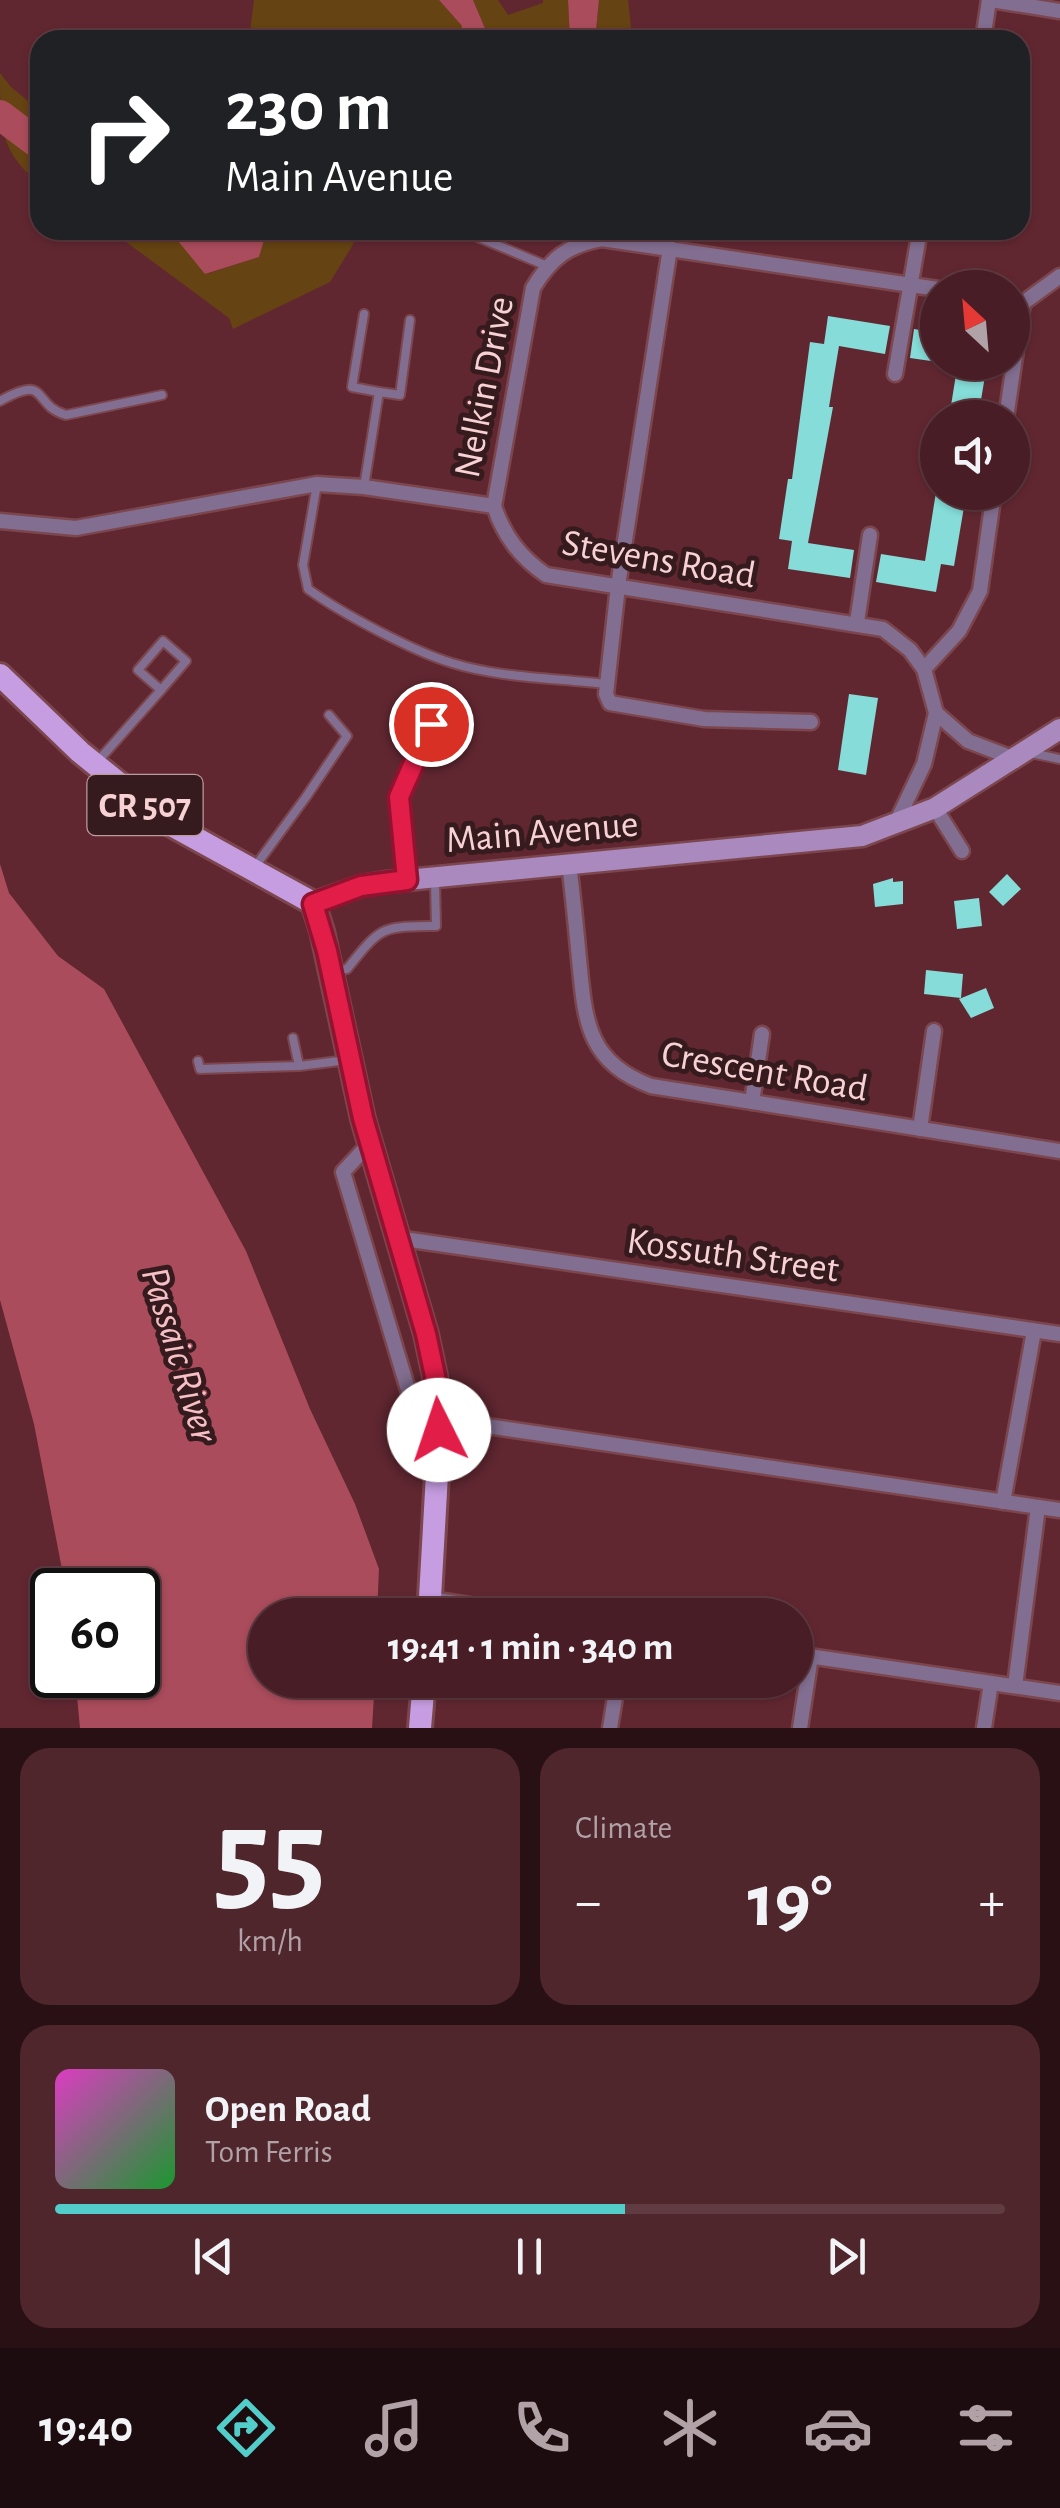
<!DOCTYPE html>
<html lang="en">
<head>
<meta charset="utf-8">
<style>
	body { margin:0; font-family:"Alegreya Sans",sans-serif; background:#50262d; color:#f1f3f6; height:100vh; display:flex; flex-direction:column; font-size:38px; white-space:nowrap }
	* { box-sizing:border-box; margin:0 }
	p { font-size:32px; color:#b1a2a7 }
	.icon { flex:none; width:55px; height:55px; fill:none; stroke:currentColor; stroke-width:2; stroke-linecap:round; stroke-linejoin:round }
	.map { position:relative; height:1728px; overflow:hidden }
	.panel { display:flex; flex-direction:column; gap:20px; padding:20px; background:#281014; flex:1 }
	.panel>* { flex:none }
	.banner { position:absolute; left:30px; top:30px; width:1000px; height:210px; border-radius:30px; box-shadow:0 2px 8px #0004,0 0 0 2px #613b42; background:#202124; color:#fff; overflow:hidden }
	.needle { width:65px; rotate:334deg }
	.buttons { position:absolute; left:920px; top:270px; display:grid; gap:20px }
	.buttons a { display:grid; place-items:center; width:110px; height:110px; border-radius:50%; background:#491d25; box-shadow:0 2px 8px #0004,0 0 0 2px #613b42; font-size:50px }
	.speed { position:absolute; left:30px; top:1568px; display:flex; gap:20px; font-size:50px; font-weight:700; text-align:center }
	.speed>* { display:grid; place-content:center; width:130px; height:130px; border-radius:50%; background:#491d25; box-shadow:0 2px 8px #0004,0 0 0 2px #613b42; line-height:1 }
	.speed .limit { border:5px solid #111; border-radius:15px; background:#fff; color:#111 }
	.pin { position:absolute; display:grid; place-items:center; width:85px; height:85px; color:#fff; margin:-42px; border:5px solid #fff; border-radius:50%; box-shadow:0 2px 10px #0007 }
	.me { position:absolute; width:110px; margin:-55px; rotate:356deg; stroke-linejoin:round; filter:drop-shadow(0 0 8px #0008) }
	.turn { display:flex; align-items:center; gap:35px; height:210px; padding:0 30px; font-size:45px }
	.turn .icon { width:130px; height:130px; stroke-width:2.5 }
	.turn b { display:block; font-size:70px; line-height:85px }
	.big { font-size:75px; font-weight:700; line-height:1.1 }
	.panel .card { flex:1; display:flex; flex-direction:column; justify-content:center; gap:15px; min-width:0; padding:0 35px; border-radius:30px; background:#50262d }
	.panel .dial { align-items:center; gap:0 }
	.dial b { font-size:130px; line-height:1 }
	.song { display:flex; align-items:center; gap:30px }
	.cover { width:120px; height:120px; border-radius:15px; background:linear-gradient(135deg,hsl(310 70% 55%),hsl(130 70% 35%)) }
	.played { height:10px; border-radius:5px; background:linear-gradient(90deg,#53cdc9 60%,#613b42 60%) }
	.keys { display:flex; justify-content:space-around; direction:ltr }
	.heat { display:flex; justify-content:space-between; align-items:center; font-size:55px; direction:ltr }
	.panel .tiles { flex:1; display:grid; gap:20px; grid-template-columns:1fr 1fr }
	.card:last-child { grid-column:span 2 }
	.trip { position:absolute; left:248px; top:1598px; width:565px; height:100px; border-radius:50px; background:#491d25; box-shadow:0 2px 8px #0004,0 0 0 2px #613b42; font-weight:700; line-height:100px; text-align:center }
	.tabs { display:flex; height:160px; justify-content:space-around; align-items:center; background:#1d0c0f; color:#b1a2a7 }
	.tabs .icon { width:70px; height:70px }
	.tabs .active { color:#53cdc9 }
	.tabs b { font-size:45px; color:#f1f3f6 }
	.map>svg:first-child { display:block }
</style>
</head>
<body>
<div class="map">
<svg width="1060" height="1728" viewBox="0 0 1060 1728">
	<rect width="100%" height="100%" fill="#612731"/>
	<g fill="#654312">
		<polygon points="254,0 439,0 462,26 462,40 249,40"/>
		<polygon points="473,0 498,0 508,15 543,3 543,0 568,0 570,40 490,40"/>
		<polygon points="599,0 628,0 631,27 628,40 595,40"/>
		<path d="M0 73 11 87 40 111V184C0 151 0 129 0 73Z"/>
		<polygon points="110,230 169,230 206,274 259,257 267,230 354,230 357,238 330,282 233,329 229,318"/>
	</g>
	<g fill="#aa4c5c">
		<polygon points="439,0 473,0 490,40 462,40 462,26"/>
		<polygon points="568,0 599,0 595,40 570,40"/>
		<polygon points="169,230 267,230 259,257 205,274"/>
		<polygon points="0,864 9,893 58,956 104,989 246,1251 310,1409 355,1504 379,1569 377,1615 265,1615 265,1680 375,1680 372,1728 80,1728 75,1675 138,1675 138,1590 66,1590 34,1424 0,1300"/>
	</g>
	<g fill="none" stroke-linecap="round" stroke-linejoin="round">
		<polyline stroke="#aa4c5c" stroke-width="30" points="0,115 40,145"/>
	</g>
	<g fill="#85dcd8">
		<polygon points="828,316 890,326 885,354 839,346 834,376 829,407 833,407 808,543 854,550 850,578 788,569 792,541 779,539 788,479 792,479 810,342 824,344"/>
		<polygon points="914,329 938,333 938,362 910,358"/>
		<polygon points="958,362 973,362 972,368 986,370 978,418 949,418"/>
		<polygon points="936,492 963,492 961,506 964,507 954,566 941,564 936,592 876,582 881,554 925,561"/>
		<polygon points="849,694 878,698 866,775 838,770"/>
		<polygon points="1007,874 1021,889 1003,906 989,892"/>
		<polygon points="893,878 893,882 903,881 903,904 875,907 873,884"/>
		<polygon points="979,898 982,926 957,929 954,901"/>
		<polygon points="926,970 963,974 961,998 924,994"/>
		<polygon points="986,988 994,1008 971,1018 959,999"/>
	</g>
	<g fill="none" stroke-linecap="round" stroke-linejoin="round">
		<defs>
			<g id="lane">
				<polyline points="461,230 547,266"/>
				<polyline points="364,314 352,387 379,392"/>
				<path d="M0 401C50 373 31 405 66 415L162 395"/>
				<path d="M317 484 303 565 308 589C341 613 412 651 452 663 500 678 555 678 605 684"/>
				<polyline points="364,487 379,392 400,395 410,320"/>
				<polygon points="163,641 186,661 161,690 138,670"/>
				<polyline points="1031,753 1060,759"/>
				<polyline points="98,761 161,690"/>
				<polyline points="254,868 306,797 347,736 329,715"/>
				<polyline points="407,879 399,797 431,724"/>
				<path d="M334 971 347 969C382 925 381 927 436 926L435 881"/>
				<polyline points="293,1038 299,1066"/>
				<polyline points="198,1061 200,1069 299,1066 347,1060"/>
			</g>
			<g id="street">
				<polyline points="991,0 1060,11"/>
				<polyline points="983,40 989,0"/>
				<polyline points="670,248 618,586 606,694 610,703 704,719 811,722"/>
				<polyline points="1023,303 1060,276"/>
				<polyline points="895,374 920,230"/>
				<polyline points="1006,418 1023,303"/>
				<path d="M494 506 533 288C551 258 568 245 602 239L938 289"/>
				<path d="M0 521 76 528 317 484 364 487 494 506C504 536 520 557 546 575L883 629 910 650 924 669 936 713 968 741 1015 759"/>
				<polyline points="857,622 870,535"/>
				<polyline points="924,669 959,631 980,591 994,492"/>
				<polyline points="935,808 962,851"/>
				<polyline points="895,825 924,764 936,713"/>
				<path d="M569 864C573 895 576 927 579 959 585 1019 586 1062 651 1086L1060 1151"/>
				<polyline points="752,1102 762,1034"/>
				<polyline points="920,1129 934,1031"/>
				<polyline points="370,1143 343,1172 415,1413 439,1430"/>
				<polyline points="397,1238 1060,1334"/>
				<polyline points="439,1419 1060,1510"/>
				<polyline points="1003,1502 1034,1331"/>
				<polyline points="430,1599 536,1615"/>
				<polyline points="795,1654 1060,1693"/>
				<polyline points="1015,1686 1038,1507"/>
				<polyline points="610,1728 618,1680"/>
				<polyline points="800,1728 811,1656"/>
				<polyline points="984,1728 991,1683"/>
			</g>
			<polyline id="secondary" points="313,903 361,886 386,882 862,836 935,808 1060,729"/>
			<g id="primary">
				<polyline points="0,675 80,752 168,823 313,903 322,931 363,1119 426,1334 435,1376 439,1439 429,1615"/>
				<polyline points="420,1728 424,1680"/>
			</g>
		</defs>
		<use href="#lane" stroke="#7c464e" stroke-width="12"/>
		<use href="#street" stroke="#7c464e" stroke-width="19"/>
		<use href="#secondary" stroke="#7c464e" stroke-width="25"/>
		<use href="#primary" stroke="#7c464e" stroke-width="28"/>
		<use href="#lane" stroke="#826e90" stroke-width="8"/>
		<use href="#street" stroke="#826e90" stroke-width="14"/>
		<use href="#secondary" stroke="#a989be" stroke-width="20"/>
		<use href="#primary" stroke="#c69de1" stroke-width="22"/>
	</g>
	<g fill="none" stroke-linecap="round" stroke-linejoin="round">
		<defs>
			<polyline id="route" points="431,724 399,797 407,880 361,886 313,904 327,951 363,1118 426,1334 435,1376 439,1430"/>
		</defs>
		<use href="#route" stroke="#92132f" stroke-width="25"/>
		<use href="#route" stroke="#e11d48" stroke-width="18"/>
	</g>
	<g text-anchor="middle" stroke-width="10" stroke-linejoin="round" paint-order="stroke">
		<rect fill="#351b1e" stroke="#bd9a9d" stroke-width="2.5" x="87.5" y="775" width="115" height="60" rx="8"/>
		<g font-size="35" font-weight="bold" fill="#f7d1d4">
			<text x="145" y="817">CR 507</text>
		</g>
		<g font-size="38" fill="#f7d1d4" stroke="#351b1e">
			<text transform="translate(483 387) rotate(-79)" y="13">Nelkin Drive</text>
			<text transform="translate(659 558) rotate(10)" y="13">Stevens Road</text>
			<text transform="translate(542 831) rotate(-5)" y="13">Main Avenue</text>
			<text transform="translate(765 1070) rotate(10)" y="13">Crescent Road</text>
			<text transform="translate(733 1254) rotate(8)" y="13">Kossuth Street</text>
		</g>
		<g font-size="40" font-style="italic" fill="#f6c0c6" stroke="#351b1e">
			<text transform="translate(181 1354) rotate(73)" y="14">Passaic River</text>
		</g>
	</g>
</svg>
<div class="buttons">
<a><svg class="needle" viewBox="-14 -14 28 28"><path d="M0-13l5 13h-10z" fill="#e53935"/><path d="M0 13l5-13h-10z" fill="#b1a2a7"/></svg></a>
<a><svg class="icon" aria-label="sound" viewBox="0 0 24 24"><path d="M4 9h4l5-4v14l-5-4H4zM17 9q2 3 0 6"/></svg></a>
</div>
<div class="speed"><div class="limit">60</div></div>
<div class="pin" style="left:431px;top:724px;background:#d93025"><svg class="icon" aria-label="arrive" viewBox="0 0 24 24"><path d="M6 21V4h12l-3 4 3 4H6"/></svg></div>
<svg class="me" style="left:439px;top:1430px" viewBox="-20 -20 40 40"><circle r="19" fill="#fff"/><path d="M0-13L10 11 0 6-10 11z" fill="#e11d48"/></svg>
<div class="trip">19:41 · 1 min · 340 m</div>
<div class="banner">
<div class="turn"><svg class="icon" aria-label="right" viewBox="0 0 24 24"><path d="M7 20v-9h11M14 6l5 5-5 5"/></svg><div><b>230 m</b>Main Avenue</div></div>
</div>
</div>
<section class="panel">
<div class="tiles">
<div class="card dial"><b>55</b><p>km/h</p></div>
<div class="card"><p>Climate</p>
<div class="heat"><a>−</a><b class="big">19°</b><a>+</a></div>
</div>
<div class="card">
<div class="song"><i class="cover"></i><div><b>Open Road</b><p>Tom Ferris</p></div></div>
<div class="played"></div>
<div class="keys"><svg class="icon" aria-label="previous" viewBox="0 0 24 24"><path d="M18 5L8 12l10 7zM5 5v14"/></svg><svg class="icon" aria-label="pause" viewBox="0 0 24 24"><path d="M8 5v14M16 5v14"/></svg><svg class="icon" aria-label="next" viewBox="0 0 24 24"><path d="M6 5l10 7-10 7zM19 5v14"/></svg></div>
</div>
</div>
</section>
<nav class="tabs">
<b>19:40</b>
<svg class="icon active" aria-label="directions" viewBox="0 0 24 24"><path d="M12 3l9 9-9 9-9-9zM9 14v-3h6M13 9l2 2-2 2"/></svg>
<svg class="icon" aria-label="music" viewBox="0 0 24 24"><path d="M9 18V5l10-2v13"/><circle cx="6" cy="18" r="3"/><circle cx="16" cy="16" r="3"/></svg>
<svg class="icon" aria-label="phone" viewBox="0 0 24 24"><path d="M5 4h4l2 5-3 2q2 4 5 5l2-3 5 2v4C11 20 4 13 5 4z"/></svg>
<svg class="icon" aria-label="climate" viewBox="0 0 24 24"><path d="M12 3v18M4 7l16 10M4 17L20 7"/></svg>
<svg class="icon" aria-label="car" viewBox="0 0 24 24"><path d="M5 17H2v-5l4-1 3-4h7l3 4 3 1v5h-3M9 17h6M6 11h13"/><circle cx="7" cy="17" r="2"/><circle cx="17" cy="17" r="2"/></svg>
<svg class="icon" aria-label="filters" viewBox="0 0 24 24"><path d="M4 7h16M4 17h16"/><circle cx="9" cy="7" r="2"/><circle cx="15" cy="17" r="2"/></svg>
</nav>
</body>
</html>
